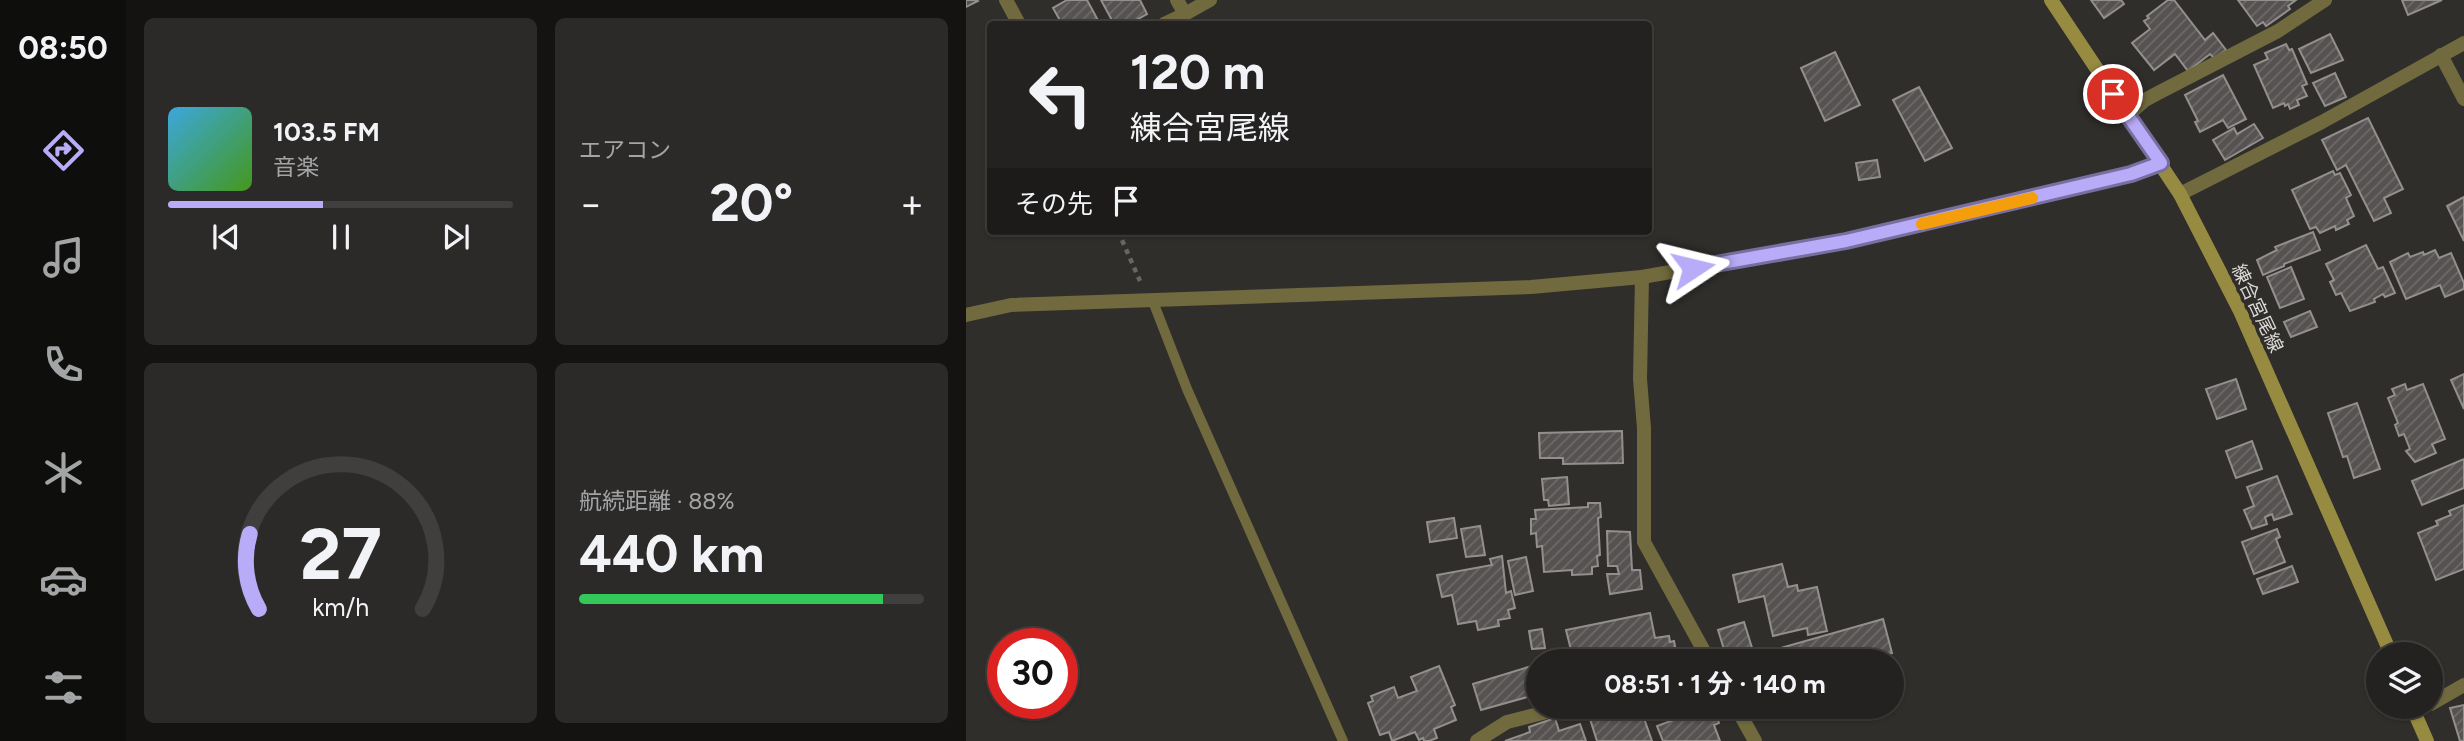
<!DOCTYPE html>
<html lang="ja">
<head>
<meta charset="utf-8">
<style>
	body { margin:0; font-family:Figtree,"Noto Sans JP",sans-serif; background:#2c2a29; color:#f1f3f6; height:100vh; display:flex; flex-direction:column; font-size:26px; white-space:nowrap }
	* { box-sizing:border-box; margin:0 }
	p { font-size:23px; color:#a3a4a5 }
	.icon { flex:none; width:38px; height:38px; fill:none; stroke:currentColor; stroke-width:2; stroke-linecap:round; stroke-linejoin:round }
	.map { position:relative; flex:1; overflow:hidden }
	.panel { display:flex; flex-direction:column; gap:18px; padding:18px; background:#141312; width:840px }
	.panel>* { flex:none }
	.top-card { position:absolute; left:21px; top:21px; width:665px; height:214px; border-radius:7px; box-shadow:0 2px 5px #0004,0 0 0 2px #413f3e; background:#242220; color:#f1f3f6; overflow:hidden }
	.controls { position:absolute; left:1400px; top:642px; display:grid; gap:14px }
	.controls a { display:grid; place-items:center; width:77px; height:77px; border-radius:50%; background:#242220; box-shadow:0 2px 5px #0004,0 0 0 2px #413f3e; font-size:35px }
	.speed { position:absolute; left:21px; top:628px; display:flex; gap:14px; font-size:35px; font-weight:700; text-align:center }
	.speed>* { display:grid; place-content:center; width:91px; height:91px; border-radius:50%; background:#242220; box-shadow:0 2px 5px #0004,0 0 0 2px #413f3e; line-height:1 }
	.speed .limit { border:10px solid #d22; background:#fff; color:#111 }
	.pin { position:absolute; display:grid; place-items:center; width:60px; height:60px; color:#fff; margin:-30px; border:4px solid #fff; border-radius:50%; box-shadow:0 2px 7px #0007 }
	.me { position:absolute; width:77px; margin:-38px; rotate:80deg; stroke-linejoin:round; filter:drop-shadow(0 0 5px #0008) }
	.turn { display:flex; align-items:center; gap:24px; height:147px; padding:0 28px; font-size:32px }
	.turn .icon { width:91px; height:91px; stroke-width:2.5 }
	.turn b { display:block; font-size:49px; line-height:60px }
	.then { display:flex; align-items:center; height:66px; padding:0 28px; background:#0003; gap:14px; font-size:26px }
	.big { font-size:52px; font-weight:700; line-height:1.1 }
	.panel .widget { flex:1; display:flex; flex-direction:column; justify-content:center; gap:10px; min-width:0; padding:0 24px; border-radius:10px; background:#2c2a29 }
	.panel .dial { align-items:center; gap:0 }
	.dial svg { height:182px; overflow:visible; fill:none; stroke:#413f3e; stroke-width:7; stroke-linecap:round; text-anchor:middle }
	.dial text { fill:#f1f3f6; stroke:none }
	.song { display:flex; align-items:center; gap:21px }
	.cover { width:84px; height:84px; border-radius:10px; background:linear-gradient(135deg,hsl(200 70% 55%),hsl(100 70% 35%)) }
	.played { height:7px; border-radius:4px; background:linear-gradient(90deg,#b8abf7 45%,#413f3e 45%) }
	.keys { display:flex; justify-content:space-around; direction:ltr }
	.heat { display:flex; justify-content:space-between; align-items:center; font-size:38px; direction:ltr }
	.charge { height:10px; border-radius:5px; background:linear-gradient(90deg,#34c759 88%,#413f3e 0) }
	.panel .tiles { flex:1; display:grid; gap:18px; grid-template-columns:repeat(2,1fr) }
	.trip { position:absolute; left:560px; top:649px; width:378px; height:70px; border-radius:35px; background:#242220; box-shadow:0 2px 5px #0004,0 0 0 2px #413f3e; font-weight:700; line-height:70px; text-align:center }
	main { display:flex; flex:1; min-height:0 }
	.tabs { display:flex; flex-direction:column; width:126px; justify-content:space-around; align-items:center; background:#0e0e0d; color:#a3a4a5 }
	.tabs .icon { width:49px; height:49px }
	.tabs .on { color:#b8abf7 }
	.tabs b { font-size:32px; color:#f1f3f6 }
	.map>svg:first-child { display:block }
</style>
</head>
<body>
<main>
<nav class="tabs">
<b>08:50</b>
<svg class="icon on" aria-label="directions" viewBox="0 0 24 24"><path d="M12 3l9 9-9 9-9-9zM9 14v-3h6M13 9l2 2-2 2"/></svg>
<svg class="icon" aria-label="music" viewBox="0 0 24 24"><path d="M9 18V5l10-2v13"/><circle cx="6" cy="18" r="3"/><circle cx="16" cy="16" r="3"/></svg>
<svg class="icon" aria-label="phone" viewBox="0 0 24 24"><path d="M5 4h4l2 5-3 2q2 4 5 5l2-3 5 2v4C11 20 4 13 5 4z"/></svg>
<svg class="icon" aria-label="climate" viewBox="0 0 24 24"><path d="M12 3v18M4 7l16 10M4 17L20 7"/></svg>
<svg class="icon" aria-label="car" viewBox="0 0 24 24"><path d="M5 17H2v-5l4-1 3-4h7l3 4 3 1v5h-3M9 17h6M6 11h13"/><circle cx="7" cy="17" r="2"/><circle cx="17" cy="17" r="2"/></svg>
<svg class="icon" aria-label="filters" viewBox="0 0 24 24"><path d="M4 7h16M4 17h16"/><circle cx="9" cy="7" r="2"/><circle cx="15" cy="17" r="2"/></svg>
</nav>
<section class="panel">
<div class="tiles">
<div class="widget">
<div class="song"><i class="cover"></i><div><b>103.5 FM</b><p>音楽</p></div></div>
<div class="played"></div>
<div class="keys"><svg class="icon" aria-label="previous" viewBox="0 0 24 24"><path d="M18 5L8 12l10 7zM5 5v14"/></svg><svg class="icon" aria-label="pause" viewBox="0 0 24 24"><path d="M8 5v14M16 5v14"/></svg><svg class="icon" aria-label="next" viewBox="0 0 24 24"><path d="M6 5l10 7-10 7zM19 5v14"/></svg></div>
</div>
<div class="widget"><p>エアコン</p>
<div class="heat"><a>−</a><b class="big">20°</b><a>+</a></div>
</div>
<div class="widget dial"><svg viewBox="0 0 100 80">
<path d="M14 69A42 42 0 1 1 86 69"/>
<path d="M14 69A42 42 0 0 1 10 36" stroke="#b8abf7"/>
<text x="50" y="56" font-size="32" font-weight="700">27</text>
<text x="50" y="72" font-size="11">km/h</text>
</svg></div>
<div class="widget"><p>航続距離 · 88%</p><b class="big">440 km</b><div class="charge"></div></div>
</div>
</section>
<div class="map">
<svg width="1498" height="741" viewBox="0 0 1498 741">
	<defs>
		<pattern id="building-hatch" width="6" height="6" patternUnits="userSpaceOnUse" patternTransform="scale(1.75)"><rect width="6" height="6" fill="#565251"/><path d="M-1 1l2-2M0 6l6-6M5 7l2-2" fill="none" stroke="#6e6a69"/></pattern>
	</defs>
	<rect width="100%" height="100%" fill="#302e2b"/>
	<g fill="url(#building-hatch)" stroke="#938f8d" stroke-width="2">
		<polygon points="0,0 11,0 12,1 0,7"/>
		<polygon points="101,0 121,0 134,24 96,24 87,8"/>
		<polygon points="135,0 174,0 181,14 163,24 159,24 157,21 148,24"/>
		<polygon points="1125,0 1155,0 1158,4 1138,18"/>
		<polygon points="1202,0 1208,0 1239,40 1247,33 1260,50 1248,58 1244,54 1222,71 1209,54 1188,70 1166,43 1184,29 1178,21 1183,18 1181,16"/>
		<polygon points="1272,0 1330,0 1322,6 1324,9 1300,26 1297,22 1291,26"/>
		<polygon points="1436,0 1476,0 1442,15"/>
		<polygon points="1364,34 1377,60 1345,73 1333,49"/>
		<polygon points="1320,44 1323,50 1326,49 1341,84 1336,86 1341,96 1331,100 1333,105 1324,109 1322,104 1319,106 1318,103 1307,108 1288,65 1302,59 1299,53"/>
		<polygon points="869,52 894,105 859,121 835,68"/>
		<polygon points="1369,73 1380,97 1359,106 1347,83"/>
		<polygon points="1257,75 1280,119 1262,128 1257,120 1234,132 1229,122 1232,121 1219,95"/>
		<polygon points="953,87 986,148 959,161 927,100"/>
		<polygon points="1402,118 1437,189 1418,198 1425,213 1408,221 1380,165 1371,170 1356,140"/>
		<polygon points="1288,124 1297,138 1259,160 1247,140 1268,128 1271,134"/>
		<polygon points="911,160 914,177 893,180 890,163"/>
		<polygon points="1367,171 1369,175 1374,173 1385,195 1380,198 1388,216 1381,220 1383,224 1370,230 1369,226 1354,233 1350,227 1344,229 1326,190"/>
		<polygon points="1498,197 1498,241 1481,206"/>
		<polygon points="1347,232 1354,250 1318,264 1318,266 1297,275 1291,260 1311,250 1309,247"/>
		<polygon points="1400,245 1412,269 1417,267 1429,293 1419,297 1417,294 1408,299 1409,302 1384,311 1375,293 1370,295 1364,282 1368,280 1360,264"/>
		<polygon points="1469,250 1473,258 1485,253 1498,283 1498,289 1479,297 1474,285 1440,299 1424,262 1442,253 1444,257 1457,252 1458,255"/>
		<polygon points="1325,267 1338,299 1314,308 1301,277"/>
		<polygon points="1344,311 1351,327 1325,337 1318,322"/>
		<polygon points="1498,374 1498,409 1485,380"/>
		<polygon points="1270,379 1280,409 1251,419 1240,389"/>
		<polygon points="1439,384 1441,390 1457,384 1479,439 1466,444 1470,453 1449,462 1440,451 1444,449 1438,434 1433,436 1429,425 1432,423 1422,398 1429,395 1426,389"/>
		<polygon points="1391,403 1414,469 1388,478 1381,456 1377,457 1362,413"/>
		<polygon points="656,431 657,463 597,464 597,458 574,458 573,433"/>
		<polygon points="1286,441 1296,469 1270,478 1260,451"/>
		<polygon points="1498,459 1498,488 1456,505 1446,481"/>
		<polygon points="1311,476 1326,514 1308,520 1306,514 1299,517 1301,524 1286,529 1278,510 1288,506 1281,487"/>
		<polygon points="601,477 603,504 583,506 582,500 578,500 576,479"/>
		<polygon points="622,503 634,503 635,517 632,518 634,555 631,556 632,566 626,567 626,574 606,575 606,570 578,572 576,546 571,547 570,533 565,534 565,519 570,519 569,510 622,507"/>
		<polygon points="1498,505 1498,569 1470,580 1452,533 1472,525 1470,521 1485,515 1483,511"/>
		<polygon points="488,518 491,538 464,542 461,522"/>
		<polygon points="514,526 519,555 500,557 495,529"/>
		<polygon points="1311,529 1314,537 1310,539 1319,562 1288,574 1276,542"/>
		<polygon points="641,531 664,532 666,570 674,570 676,589 644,594 641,574 653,574 651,566 642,566"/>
		<polygon points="536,556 540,593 545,591 549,608 542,610 544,618 532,620 533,626 512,630 510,621 492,624 486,595 476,597 471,575 526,565 524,559"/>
		<polygon points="560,557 567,591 549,595 542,561"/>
		<polygon points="816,564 822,587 831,585 832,591 851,587 861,631 842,635 841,628 807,636 798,596 773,602 767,575"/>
		<polygon points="1326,566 1332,582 1297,594 1291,579"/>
		<polygon points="684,613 689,638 703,636 704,642 708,641 712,662 679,662 678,653 672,655 674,662 642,662 640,651 607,658 600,630"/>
		<polygon points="917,619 926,653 894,662 769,661"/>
		<polygon points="778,622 787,651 761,659 752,630"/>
		<polygon points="576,629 579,648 566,649 563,631"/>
		<polygon points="572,664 572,694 515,710 507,684"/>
		<polygon points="473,666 489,705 485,707 490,720 468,729 471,738 463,741 458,741 457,738 453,740 449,732 426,741 423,732 414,735 402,703 407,701 405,696 428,687 432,698 451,691 445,677"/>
		<polygon points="1498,705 1498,741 1494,741 1484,708"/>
		<polygon points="660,707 665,707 667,713 675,710 686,741 631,741 624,719"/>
		<polygon points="681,707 715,707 684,717"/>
		<polygon points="742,707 747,707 753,723 748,725 754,741 697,741 691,726"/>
		<polygon points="589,718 593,731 614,724 620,741 539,741 564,732 563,727"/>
	</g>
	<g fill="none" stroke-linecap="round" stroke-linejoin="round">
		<polyline stroke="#686663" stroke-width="4.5" stroke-dasharray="5 5" stroke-linecap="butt" points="152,231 174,281"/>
		<polyline stroke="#716a3e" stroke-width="10" points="186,299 221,389 377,741"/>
		<g stroke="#716a3e" stroke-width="14">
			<polyline points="40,0 53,24"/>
			<polyline points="219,14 244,0"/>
			<polyline points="198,24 219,14 211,0"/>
			<polyline points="1475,55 1498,99"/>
			<polyline points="1162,115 1179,100 1192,93 1312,31 1359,0"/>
			<polyline points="1214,194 1356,122 1498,43"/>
			<polyline points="676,277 674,379 678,428 678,542 744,662"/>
			<polyline points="0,315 45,305 565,287 676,277 880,241 1165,174 1195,163"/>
			<polyline points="1465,704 1498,685"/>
			<polyline points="770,707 789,741"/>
			<polyline points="511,741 541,722 600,707"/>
		</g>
		<g stroke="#968b41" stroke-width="14">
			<polyline points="1085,0 1214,194 1274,311 1425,654"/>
			<polyline points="1446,707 1461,741"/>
		</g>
	</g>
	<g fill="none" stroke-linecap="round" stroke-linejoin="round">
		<defs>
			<polyline id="route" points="727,268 880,241 1165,174 1195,163 1147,94"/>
		</defs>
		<use href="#route" stroke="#786fa1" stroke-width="18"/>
		<use href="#route" stroke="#b8abf7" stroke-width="12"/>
		<polyline stroke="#f59e0b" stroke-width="12" points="956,224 1066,198"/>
	</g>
	<g text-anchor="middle" stroke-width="7" stroke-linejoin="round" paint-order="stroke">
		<g font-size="19" fill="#dcdad9" stroke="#302e2b">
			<text transform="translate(1292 308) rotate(65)" y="7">練合宮尾線</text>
		</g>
	</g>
</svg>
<div class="controls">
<a><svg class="icon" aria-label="layers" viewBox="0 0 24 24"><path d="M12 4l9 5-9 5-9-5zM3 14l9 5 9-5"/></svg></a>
</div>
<div class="speed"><div class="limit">30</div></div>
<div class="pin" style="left:1147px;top:94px;background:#d93025"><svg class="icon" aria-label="arrive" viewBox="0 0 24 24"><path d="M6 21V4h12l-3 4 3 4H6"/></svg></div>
<svg class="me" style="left:727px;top:268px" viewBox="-20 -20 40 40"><path d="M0-17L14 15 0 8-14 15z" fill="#b8abf7" stroke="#fff" stroke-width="4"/></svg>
<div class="trip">08:51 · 1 分 · 140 m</div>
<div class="top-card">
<div class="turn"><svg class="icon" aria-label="left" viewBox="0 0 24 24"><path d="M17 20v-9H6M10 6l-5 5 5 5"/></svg><div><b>120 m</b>練合宮尾線</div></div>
<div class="then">その先<svg class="icon" aria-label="arrive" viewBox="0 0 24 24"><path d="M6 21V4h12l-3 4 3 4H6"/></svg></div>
</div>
</div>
</main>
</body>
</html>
